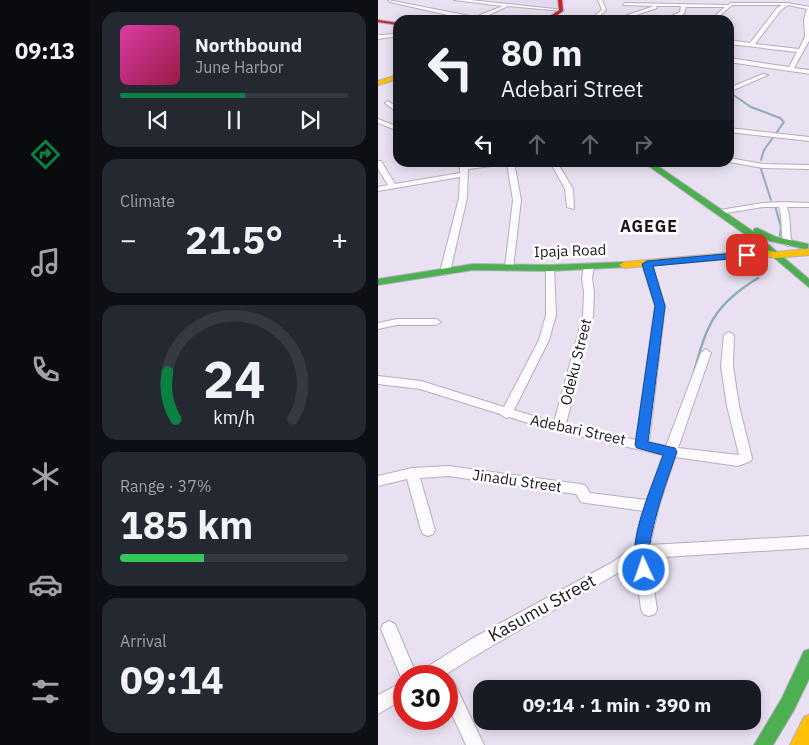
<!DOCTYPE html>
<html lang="en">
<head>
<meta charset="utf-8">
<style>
	body { margin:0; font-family:"IBM Plex Sans",sans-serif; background:#242831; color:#f1f3f6; height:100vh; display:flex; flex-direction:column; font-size:19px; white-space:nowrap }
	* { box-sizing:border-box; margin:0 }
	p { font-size:16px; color:#9ea1a6 }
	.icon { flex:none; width:28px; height:28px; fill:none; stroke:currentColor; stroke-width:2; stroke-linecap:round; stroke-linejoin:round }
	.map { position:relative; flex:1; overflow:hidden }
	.details { display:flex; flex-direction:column; gap:12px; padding:12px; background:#0d0f14; width:288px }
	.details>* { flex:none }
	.hud { position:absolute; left:15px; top:15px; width:341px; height:152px; border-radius:15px; box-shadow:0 2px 12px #0003; background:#171b24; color:#f1f3f6; overflow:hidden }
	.speed { position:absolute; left:15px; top:665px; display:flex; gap:10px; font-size:25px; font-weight:700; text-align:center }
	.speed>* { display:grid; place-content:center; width:65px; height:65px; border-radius:50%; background:#171b24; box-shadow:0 2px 12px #0003; line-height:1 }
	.speed .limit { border:8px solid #d22; background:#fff; color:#111 }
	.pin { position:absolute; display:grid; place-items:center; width:42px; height:42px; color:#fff; margin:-21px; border-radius:10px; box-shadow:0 2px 8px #0006 }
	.me { position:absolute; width:55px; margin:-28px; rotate:357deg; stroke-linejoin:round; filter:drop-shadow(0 0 4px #0008) }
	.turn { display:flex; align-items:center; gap:18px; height:105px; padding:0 25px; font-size:22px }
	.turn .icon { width:65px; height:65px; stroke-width:2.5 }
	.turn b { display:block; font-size:35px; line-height:42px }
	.lanes { display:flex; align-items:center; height:48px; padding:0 25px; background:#0003; justify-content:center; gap:25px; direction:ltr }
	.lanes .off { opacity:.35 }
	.big { font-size:38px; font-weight:700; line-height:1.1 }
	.details .tile { flex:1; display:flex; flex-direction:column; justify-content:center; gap:8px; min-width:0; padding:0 18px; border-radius:15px; background:#242831 }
	.details .dial { align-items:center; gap:0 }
	.dial svg { height:130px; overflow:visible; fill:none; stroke:#363941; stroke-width:7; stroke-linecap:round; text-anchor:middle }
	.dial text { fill:#f1f3f6; stroke:none }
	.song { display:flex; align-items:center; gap:15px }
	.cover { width:60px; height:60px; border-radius:8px; background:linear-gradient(135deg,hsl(320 70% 55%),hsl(340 70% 35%)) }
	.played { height:5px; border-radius:2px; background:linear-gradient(90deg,#0b8043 55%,#363941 55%) }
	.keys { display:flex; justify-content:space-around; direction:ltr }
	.heat { display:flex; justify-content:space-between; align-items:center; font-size:28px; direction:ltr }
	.charge { height:8px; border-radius:4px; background:linear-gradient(90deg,#34c759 37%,#363941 0) }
	.trip { position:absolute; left:95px; top:680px; width:288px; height:50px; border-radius:15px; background:#171b24; box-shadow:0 2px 12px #0003; font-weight:700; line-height:50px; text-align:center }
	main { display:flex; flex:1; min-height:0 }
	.tabs { display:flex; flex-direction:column; width:90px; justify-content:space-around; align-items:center; background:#090b0e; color:#9ea1a6 }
	.tabs .icon { width:35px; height:35px }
	.tabs .on { color:#0b8043 }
	.tabs b { font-size:22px; color:#f1f3f6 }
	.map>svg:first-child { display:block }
</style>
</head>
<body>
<main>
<nav class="tabs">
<b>09:13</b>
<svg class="icon on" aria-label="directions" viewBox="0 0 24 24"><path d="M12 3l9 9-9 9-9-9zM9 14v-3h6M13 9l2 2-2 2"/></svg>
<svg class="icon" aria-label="music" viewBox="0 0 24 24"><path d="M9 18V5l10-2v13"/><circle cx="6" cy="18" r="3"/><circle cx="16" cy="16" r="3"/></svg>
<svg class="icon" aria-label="phone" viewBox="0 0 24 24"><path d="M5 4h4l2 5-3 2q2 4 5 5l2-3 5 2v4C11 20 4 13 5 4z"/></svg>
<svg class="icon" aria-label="climate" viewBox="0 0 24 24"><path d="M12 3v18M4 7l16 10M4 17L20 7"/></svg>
<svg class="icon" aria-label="car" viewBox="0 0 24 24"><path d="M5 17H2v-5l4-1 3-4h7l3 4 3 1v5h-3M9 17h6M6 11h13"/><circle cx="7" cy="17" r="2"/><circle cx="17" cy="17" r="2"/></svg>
<svg class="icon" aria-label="filters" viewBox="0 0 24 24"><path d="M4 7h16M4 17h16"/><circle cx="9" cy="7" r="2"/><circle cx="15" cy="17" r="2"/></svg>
</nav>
<section class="details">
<div class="tile">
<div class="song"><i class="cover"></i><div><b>Northbound</b><p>June Harbor</p></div></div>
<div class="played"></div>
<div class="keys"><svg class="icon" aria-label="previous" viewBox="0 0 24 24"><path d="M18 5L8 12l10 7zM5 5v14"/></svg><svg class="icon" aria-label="pause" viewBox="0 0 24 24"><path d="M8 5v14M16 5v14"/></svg><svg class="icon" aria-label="next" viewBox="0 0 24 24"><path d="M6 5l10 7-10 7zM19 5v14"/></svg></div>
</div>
<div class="tile"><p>Climate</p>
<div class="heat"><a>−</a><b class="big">21.5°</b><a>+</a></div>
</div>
<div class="tile dial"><svg viewBox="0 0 100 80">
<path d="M14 69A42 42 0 1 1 86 69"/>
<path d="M14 69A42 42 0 0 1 9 40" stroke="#0b8043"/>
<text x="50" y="56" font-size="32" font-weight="700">24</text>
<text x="50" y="72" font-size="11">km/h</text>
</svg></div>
<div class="tile"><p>Range · 37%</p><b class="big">185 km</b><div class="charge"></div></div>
<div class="tile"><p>Arrival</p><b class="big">09:14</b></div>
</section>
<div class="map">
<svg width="432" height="745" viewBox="0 0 432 745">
	<rect width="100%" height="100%" fill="#e9e1f2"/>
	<polygon fill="#e5d8f3" points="122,0 179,0 181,9 120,3"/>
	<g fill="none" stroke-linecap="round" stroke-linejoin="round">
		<g stroke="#8facb8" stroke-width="2">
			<polyline points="351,92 373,107 402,118 406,122 386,150 383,160"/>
			<polyline points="382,166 393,200"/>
			<polyline points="397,206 403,227 402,236"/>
		</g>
		<path stroke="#8facb8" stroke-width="2.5" d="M316 372C329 324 336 305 380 278"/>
		<defs>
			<g id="street">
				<polygon points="10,0 97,17 125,6 76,0 92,0 186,10 184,11 130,6 100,20 92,20 12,2"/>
				<path d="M220 0H224L228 10 218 19H238L276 6 245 5 247 3 350 5 353 3H409L432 7V39L416 68 432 70V74L351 62V58L411 67 419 52 351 44V40L372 43 399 8 404 5H354L337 20H332L347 7H308L306 14 291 20H285L302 12 303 6H278L279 8 243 20H198L212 19 224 10ZM410 5 429 9 426 19 427 37 421 49 377 44 403 10Z"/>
				<polygon points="175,17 189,20 173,19"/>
				<polygon points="20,34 20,36 0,39 0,35"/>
				<polygon points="385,74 390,75 351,92 351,88"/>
				<polygon points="10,101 20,108 20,113 8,104 7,103"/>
				<polygon points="0,119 20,127 20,131 0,123"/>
				<polygon points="351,128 432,137 432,141 351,132"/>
				<polygon points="351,158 385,164 432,165 432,169 385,168 351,162"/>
				<polygon points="0,161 3,161 17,184 82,173 82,162 90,162 90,164 136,162 143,200 135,269 132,270 127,267 135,200 129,164 90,169 89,198 72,272 67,275 62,272 81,198 82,177 0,191 0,187 10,185 0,169"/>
				<polygon points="172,162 179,162 195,189 196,209 189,207 187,189"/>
				<path d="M404 202 432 203V207H409C413 219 411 231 414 243L410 246 406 243C402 231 405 219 401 207H385L342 214 338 212 342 210 385 203Z"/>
				<polygon points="269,261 274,264 287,306 271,442 288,446 323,353 328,349 333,353 300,448 361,455 349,406 343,366 346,335 351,332 356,335 355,366 361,406 374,458 373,461 360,466 297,457 281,506 272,545 432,536 432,548 271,558 279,609 277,614 271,616 265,614 263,609 257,563 107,650 65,676 42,676 44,670 95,638 233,563 257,547 266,511 208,503 203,502 198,494 70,476 42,478 57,530 55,534 50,536 45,534 43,530 29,479 0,486 0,476 34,468 70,466 202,484 207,485 212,493 269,500 285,455 166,428 131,417 128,418 122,414 42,389 0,384 0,376 43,381 126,407 161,340 168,315 168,268 173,265 176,266 178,315 171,340 136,410 176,422 205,316 206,292 204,278 206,266 211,263 216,266 214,278 216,292 215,316 188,424 258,440 277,306 264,264"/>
				<polygon points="19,319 58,319 63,322 58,325 19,325 0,329 0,323"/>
				<polygon points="11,621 17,624 39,676 26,676 26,699 0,714 0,695 25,682 3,629 5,624"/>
				<polygon points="69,678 75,680 106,745 88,745 69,704"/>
			</g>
			<g id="fast">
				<polygon points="265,162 274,162 376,232 376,229 379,228 398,237 430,244 430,248 427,249 392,241 377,233 432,280 432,288 375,240"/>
				<polygon points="246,262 249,263 249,267 173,271 95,270 0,285 0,279 95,264 173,265"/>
				<polygon points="432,649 432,677 416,710 395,745 376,745 404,698 426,651"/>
			</g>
			<g id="slow">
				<polygon points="20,75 20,79 0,85 0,81"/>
				<polygon points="432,249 432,255 398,258 386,256 246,268 241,265 246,262 386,250 398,252"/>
				<polygon points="432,714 431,745 412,745 426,717"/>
			</g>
			<g id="jam">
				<polygon points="180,0 184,0 185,11 172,20 167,20 181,10"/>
				<polygon points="0,20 20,23 20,25 0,22"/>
			</g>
		</defs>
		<use href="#street" stroke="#b5aebc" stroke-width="2"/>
		<use href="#fast" stroke="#b5aebc" stroke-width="2"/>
		<use href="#slow" stroke="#b5aebc" stroke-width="2"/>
		<use href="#jam" stroke="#b5aebc" stroke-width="2"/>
		<use href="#street" fill="#fcfafd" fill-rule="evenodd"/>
		<use href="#fast" fill="#4caf50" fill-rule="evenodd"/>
		<use href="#slow" fill="#ffc107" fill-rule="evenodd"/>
		<use href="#jam" fill="#c62828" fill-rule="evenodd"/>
	</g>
	<path fill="#1a73e8" stroke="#114b97" d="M369 252 372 253V257L275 266 287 306 270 442 297 448 299 452C288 483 276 516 271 549 269 558 275 566 271 575L266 577 260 575C246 545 275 485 285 455L259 448 257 445 277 306 264 264 269 261Z"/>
	<g text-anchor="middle" stroke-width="5" stroke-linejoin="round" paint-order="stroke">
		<g font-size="15" fill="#1b1620" stroke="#fff">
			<text transform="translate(192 251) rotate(-2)" y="5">Ipaja Road</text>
			<text transform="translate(198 362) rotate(-76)" y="5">Odeku Street</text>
			<text transform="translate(200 430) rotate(12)" y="5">Adebari Street</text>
			<text transform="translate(139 481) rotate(8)" y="5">Jinadu Street</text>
		</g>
		<g font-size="16" font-weight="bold" letter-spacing="1" fill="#1b1620" stroke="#fff">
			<text x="271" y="232">AGEGE</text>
		</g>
		<g font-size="18" fill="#1b1620" stroke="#fff">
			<text transform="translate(164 608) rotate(-29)" y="6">Kasumu Street</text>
		</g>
	</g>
</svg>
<div class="speed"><div class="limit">30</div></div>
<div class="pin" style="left:369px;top:255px;background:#d93025"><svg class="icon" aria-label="arrive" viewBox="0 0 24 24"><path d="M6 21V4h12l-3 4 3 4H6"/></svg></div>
<svg class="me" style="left:266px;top:570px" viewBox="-20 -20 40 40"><circle r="17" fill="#1a73e8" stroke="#fff" stroke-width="3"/><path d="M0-11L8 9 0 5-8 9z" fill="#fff"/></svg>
<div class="trip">09:14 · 1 min · 390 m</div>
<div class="hud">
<div class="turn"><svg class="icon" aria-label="left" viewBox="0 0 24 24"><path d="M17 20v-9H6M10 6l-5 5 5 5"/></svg><div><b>80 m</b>Adebari Street</div></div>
<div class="lanes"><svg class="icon" aria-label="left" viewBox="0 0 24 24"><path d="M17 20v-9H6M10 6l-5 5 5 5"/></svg><svg class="icon off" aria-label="ahead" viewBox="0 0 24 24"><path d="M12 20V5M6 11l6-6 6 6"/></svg><svg class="icon off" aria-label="ahead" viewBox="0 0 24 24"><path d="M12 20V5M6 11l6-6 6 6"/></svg><svg class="icon off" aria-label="right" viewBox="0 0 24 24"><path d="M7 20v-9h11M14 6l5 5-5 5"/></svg></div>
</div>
</div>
</main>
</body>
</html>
